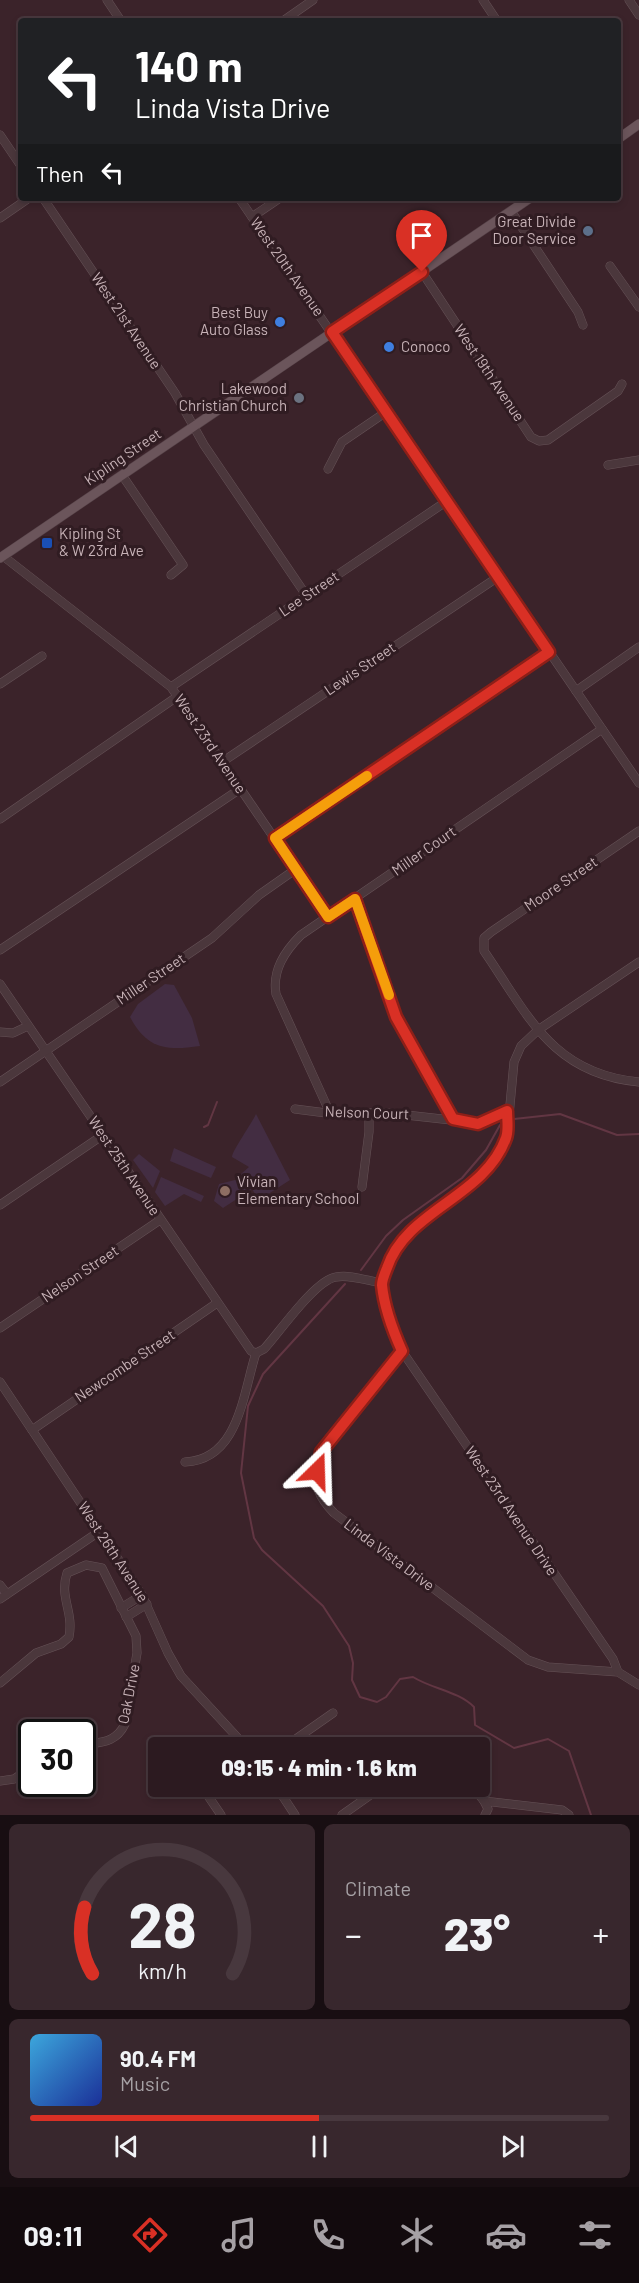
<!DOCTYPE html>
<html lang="en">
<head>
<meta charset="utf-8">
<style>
	body { margin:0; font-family:Barlow,sans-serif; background:#38272d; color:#f1f3f6; height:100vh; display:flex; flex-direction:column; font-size:22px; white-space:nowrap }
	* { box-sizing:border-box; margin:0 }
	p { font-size:20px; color:#a6a1a5 }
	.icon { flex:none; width:33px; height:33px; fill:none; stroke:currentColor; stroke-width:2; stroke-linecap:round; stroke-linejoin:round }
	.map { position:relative; height:1815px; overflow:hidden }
	.sheet { display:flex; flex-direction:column; gap:9px; padding:9px; background:#180e12; flex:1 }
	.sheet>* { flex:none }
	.hud { position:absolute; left:18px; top:18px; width:603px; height:183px; border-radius:6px; box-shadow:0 3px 9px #0003,0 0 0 2px #48383e; background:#202124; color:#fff; overflow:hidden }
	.speed { position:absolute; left:18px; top:1719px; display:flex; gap:12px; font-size:30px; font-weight:700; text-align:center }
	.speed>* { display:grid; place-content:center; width:78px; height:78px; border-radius:50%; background:#2c1a20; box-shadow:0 3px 9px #0003,0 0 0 2px #48383e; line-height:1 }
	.speed .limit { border:3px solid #111; border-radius:9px; background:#fff; color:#111 }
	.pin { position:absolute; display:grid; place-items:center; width:51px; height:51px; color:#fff; margin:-62px -26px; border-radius:50% 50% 50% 0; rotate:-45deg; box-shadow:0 0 6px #0007 }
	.pin .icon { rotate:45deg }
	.me { position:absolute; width:66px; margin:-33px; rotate:22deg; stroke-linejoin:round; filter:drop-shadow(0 0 4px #0008) }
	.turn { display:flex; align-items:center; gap:21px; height:126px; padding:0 18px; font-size:27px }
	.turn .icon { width:78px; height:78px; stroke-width:2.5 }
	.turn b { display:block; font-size:42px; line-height:51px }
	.then { display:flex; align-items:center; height:57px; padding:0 18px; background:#0003; gap:12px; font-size:22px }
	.big { font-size:45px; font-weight:800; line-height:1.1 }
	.sheet .card { flex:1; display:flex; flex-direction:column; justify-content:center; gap:9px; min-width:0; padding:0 21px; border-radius:9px; background:#38272d }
	.sheet .dial { align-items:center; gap:0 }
	.dial svg { height:156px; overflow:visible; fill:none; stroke:#48383e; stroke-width:7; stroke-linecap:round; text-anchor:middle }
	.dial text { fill:#f1f3f6; stroke:none }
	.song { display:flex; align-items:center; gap:18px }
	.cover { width:72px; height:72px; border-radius:9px; background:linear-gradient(135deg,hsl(200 70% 55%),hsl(230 70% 35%)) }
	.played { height:6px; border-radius:3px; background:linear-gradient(90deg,#d93025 50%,#48383e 50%) }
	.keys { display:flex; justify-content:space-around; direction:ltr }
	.heat { display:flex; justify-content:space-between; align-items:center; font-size:33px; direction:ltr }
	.sheet .tiles { flex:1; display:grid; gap:9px; grid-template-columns:1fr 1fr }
	.card:last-child { grid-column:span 2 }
	.trip { position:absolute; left:148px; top:1737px; width:342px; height:60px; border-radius:6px; background:#2c1a20; box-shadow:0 3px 9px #0003,0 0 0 2px #48383e; font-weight:800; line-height:60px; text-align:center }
	.menu { display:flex; height:96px; justify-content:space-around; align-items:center; background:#120a0d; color:#a6a1a5 }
	.menu .icon { width:42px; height:42px }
	.menu .selected { color:#d93025 }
	.menu b { font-size:27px; color:#f1f3f6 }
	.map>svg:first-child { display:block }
</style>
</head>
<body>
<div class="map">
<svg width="639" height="1815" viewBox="0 0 639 1815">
	<rect width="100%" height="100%" fill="#3b232a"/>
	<g fill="#432d42">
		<path d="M165 984 174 985 192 1018 200 1046C166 1051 147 1049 130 1017L138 1004Z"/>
		<path d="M256 1114 290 1180 259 1200 252 1189 223 1208 214 1201 219 1184 243 1178 241 1174 249 1167 232 1157C232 1151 252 1123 256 1114Z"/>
		<polygon points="174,1148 216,1167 211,1178 170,1161"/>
		<polygon points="139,1154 160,1171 153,1188 133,1160"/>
		<polygon points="161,1177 204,1196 201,1202 184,1194 165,1206 155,1192"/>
	</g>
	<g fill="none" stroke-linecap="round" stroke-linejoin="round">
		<g stroke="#623643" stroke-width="2">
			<polyline points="514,1119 560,1114 617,1135 639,1134"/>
			<polyline points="204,1127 208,1125 217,1102"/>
			<polyline points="361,1270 386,1236 403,1220 462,1178 486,1150 500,1125"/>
			<path d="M345 1284 263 1374 248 1406 241 1473 254 1538 262 1550 323 1606 349 1646 353 1663 352 1680 360 1697 377 1702 386 1697 400 1679 413 1677C432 1689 458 1691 474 1707L475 1725 514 1748 548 1739 569 1751 591 1815"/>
		</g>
		<defs>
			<g id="minor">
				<polyline points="107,0 121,21"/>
				<polyline points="483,0 497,21"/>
				<polyline points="629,0 639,15"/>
				<polyline points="283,21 313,0"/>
				<polyline points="0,135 21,166"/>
				<polyline points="43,198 175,393 204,445 306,595"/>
				<polyline points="239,198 639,783"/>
				<polyline points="511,211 578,312 583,325"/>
				<polyline points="252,217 280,198"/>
				<polyline points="0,218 29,198"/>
				<polyline points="610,266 639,307"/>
				<polyline points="422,272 531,437 539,441 548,440 618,391 622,384"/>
				<polyline points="608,465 639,460"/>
				<polyline points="328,469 342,442 386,412"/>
				<polyline points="122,475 183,565 171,575"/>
				<polyline points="3,556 171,687 328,917"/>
				<polyline points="0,684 42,656"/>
				<polyline points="171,687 447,501"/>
				<polyline points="576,691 639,647"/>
				<polyline points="222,762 498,577"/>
				<polyline points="0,819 178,696"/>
				<path d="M639 831 491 932 484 938V951C528 1015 552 1074 639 1082"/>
				<polyline points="275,838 549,652"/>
				<polyline points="355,899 396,1017 453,1119"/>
				<polyline points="0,950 240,789"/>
				<path d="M0 984 251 1351 256 1353 264 1349C279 1333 315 1280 336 1277 350 1274 368 1281 382 1283"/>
				<polyline points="0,1032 13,1033 28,1026"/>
				<polyline points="0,1082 212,938 259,895 296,869"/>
				<polyline points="295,1109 342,1115 379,1112 478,1123 507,1111"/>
				<path d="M330 1113 276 994C272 970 285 951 301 935L602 729"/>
				<polyline points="362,1187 369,1132 369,1113"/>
				<polyline points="0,1205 103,1135"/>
				<polyline points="0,1328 160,1220"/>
				<path d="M402 1351C386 1368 321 1445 317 1463 313 1484 319 1498 334 1513L528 1660 548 1667 618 1672 639 1685"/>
				<polyline points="0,1382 142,1595 168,1653 181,1676 247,1748"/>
				<polyline points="32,1430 217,1303"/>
				<path d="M185 1462C239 1460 243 1393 256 1353"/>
				<polyline points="0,1585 7,1594"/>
				<polyline points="0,1599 100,1531"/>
				<polyline points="121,1608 142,1595"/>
				<polyline points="126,1617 147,1604"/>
				<polyline points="618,1672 613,1659 402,1351 394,1332 382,1283 391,1254 404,1236 458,1195 498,1154 507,1137 514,1062 521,1046 538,1030 639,962"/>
				<path d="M0 1683 36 1653 61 1644 69 1637C74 1611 59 1598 67 1573L86 1565 102 1568 136 1636 137 1653 125 1724C116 1743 101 1742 82 1745"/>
				<polyline points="283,1748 333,1713"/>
				<polyline points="437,1748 440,1748"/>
				<polyline points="0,1781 14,1779 32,1767"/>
				<polyline points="276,1786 295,1815"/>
				<polyline points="472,1786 484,1801 562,1810 569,1815"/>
				<polyline points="202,1787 221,1815"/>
				<polyline points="484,1801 488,1809 485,1815"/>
				<polyline points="342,1815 383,1786"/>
			</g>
			<g id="major">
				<polyline points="618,139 639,124"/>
				<polyline points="0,558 530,198"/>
			</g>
		</defs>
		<use href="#minor" stroke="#665257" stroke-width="9"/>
		<use href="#major" stroke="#544046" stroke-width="10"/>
		<use href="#minor" stroke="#4b373c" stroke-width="8"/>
		<use href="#major" stroke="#6b555b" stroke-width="9"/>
	</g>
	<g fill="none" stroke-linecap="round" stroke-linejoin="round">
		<defs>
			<path id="route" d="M317 1471 321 1452 402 1351C393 1331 384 1306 382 1285 382 1280 385 1273 387 1268 406 1210 485 1197 506 1138 509 1130 507 1120 507 1111L478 1124 453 1119 396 1017 355 899 328 917 275 838 549 652 332 332 422 272"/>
		</defs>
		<use href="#route" stroke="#8d1f18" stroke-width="15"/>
		<use href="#route" stroke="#d93025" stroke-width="10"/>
		<polyline stroke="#f59e0b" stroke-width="10" points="367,776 275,838 328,917 355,899 389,995"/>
	</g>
	<circle fill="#5c6f8a" stroke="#301c22" stroke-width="2" cx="588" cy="231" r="6"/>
	<g fill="#3f7fe0" stroke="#301c22" stroke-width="2">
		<circle cx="280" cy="322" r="6"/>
		<circle cx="389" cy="347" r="6"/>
	</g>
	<circle fill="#6b7280" stroke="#301c22" stroke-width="2" cx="299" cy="398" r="6"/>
	<rect fill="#1a4fb4" stroke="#301c22" stroke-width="2" x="41" y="537" width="12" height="12" rx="3"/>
	<circle fill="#8d6e63" stroke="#301c22" stroke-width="2" cx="225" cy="1191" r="6"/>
	<g text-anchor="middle" stroke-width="6" stroke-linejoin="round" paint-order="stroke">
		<g font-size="15" fill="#c7b2b7" stroke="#301c22" text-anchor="end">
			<text x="576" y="227">Great Divide<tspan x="576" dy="17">Door Service</tspan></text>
			<text x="268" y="318">Best Buy<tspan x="268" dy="17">Auto Glass</tspan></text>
			<text x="401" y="352" text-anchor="start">Conoco</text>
			<text x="287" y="394">Lakewood<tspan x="287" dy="17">Christian Church</tspan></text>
			<text x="59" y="539" text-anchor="start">Kipling St<tspan x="59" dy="17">&amp; W 23rd Ave</tspan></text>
			<text x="237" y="1187" text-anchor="start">Vivian<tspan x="237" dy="17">Elementary School</tspan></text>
		</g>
		<g font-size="15" fill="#c7b2b7" stroke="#301c22">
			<text transform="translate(287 267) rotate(55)" y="5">West 20th Avenue</text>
			<text transform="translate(126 321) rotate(56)" y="5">West 21st Avenue</text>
			<text transform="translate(489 373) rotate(56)" y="5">West 19th Avenue</text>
			<text transform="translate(123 457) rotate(-34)" y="5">Kipling Street</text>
			<text transform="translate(309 594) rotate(-34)" y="5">Lee Street</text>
			<text transform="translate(360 669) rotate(-34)" y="5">Lewis Street</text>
			<text transform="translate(210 744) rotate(56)" y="5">West 23rd Avenue</text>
			<text transform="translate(424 851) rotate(-35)" y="5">Miller Court</text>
			<text transform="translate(561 884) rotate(-34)" y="5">Moore Street</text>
			<text transform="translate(151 979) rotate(-34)" y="5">Miller Street</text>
			<text transform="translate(367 1113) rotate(2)" y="5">Nelson Court</text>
			<text transform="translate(124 1166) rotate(56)" y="5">West 25th Avenue</text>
			<text transform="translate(80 1274) rotate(-34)" y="5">Nelson Street</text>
			<text transform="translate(125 1366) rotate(-34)" y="5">Newcombe Street</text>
			<text transform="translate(511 1511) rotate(56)" y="5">West 23rd Avenue Drive</text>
			<text transform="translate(113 1552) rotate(57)" y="5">West 26th Avenue</text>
			<text transform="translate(389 1555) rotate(37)" y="5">Linda Vista Drive</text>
			<text transform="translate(129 1694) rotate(-79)" y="5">Oak Drive</text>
		</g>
	</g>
</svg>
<div class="speed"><div class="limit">30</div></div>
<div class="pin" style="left:422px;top:272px;background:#d93025"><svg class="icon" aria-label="arrive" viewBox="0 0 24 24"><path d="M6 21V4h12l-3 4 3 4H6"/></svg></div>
<svg class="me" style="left:317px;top:1471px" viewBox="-20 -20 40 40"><path d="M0-17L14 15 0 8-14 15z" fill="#d93025" stroke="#fff" stroke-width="4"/></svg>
<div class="trip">09:15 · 4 min · 1.6 km</div>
<div class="hud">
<div class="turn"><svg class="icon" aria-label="left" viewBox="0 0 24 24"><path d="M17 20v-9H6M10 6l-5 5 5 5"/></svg><div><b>140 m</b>Linda Vista Drive</div></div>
<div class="then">Then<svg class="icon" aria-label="left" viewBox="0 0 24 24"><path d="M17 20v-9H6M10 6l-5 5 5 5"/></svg></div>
</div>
</div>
<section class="sheet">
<div class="tiles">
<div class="card dial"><svg viewBox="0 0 100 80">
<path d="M14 69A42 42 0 1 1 86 69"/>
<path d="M14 69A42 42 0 0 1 10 35" stroke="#d93025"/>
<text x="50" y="56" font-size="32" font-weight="700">28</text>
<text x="50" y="72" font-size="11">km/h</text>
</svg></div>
<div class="card"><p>Climate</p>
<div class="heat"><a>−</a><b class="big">23°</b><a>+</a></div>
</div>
<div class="card">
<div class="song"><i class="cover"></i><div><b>90.4 FM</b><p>Music</p></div></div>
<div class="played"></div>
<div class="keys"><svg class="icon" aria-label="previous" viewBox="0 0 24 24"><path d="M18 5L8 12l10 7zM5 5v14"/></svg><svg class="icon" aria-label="pause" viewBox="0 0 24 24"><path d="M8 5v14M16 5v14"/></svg><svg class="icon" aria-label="next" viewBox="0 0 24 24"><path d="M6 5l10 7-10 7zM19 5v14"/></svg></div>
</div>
</div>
</section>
<nav class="menu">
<b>09:11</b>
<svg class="icon selected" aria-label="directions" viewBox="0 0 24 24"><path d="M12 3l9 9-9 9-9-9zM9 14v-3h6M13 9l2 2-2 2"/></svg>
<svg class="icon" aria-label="music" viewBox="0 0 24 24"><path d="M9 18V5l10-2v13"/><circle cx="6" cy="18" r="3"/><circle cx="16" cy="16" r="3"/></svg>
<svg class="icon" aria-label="phone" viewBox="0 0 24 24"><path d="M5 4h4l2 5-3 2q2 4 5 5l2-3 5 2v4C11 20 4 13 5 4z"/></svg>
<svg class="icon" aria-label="climate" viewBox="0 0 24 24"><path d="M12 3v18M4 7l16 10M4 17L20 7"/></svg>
<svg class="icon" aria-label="car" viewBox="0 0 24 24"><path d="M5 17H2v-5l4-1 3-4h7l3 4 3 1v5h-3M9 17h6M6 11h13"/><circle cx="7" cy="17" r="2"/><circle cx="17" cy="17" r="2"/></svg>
<svg class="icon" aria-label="filters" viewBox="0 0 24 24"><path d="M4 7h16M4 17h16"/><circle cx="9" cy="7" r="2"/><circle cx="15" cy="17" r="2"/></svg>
</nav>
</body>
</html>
